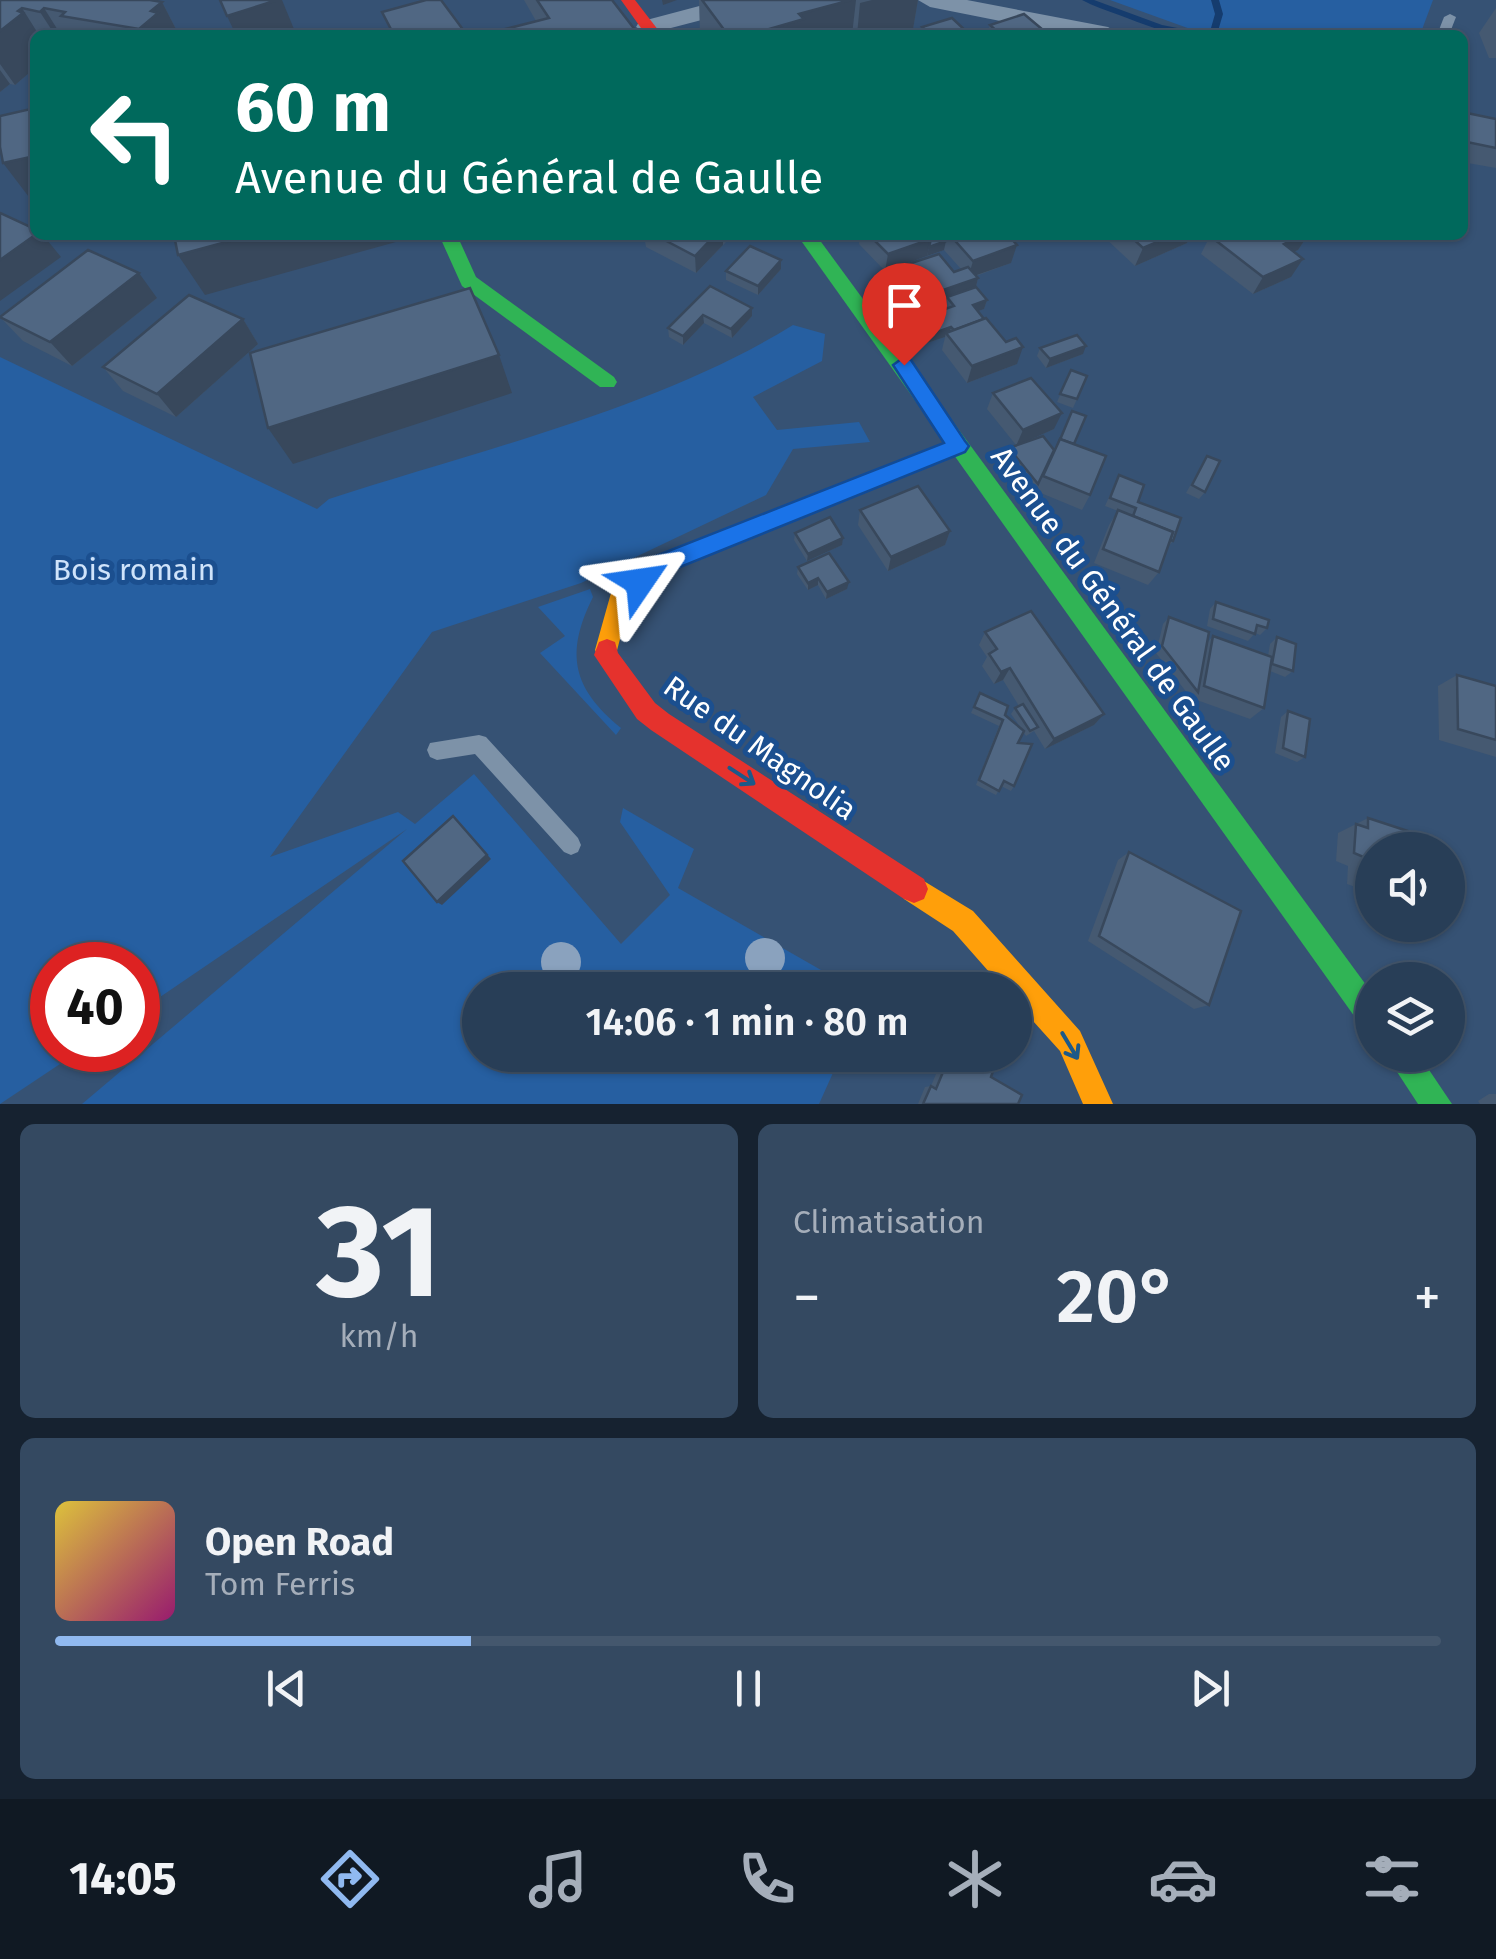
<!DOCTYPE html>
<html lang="fr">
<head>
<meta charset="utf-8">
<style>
	body { margin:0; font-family:"Fira Sans",sans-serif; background:#344961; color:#f1f3f6; height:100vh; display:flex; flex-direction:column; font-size:38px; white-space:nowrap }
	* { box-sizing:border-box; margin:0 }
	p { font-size:32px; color:#a5aeba }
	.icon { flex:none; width:55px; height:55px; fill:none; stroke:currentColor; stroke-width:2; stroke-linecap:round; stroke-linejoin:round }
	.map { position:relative; height:1104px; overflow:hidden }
	.drawer { display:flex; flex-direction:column; gap:20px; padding:20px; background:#162230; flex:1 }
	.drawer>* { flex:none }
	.guide { position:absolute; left:30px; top:30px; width:1438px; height:210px; border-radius:15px; box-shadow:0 2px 8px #0004,0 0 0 2px #44576d; background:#00695c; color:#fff; overflow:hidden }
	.tools { position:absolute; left:1355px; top:832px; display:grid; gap:20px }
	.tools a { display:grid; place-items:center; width:110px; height:110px; border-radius:50%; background:#283e57; box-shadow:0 2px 8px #0004,0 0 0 2px #44576d; font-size:50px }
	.speed { position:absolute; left:30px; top:942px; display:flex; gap:20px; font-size:50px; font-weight:700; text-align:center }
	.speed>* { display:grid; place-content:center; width:130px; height:130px; border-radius:50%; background:#283e57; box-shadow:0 2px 8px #0004,0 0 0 2px #44576d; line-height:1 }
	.speed .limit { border:15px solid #d22; background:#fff; color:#111 }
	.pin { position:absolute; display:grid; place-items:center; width:85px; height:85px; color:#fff; margin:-102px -42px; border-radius:50% 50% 50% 0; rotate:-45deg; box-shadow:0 0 10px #0007 }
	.pin .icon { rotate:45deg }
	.me { position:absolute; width:110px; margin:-55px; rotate:58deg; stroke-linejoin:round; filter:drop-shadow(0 0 8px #0008) }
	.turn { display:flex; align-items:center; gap:35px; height:210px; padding:0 40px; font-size:45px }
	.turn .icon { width:130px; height:130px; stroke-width:2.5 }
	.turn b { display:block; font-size:70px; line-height:85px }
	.big { font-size:75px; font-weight:600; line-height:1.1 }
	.drawer .card { flex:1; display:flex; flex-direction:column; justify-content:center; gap:15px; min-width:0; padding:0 35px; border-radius:15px; background:#344961 }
	.drawer .dial { align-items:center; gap:0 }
	.dial b { font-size:130px; line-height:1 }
	.song { display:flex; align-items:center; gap:30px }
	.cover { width:120px; height:120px; border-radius:15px; background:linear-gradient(135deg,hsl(50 70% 55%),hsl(320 70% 35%)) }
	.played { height:10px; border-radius:5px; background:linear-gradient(90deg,#90b9f0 30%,#44576d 30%) }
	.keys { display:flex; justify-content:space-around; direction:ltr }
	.heat { display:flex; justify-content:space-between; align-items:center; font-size:55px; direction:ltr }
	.drawer .tiles { flex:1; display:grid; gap:20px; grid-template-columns:1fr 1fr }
	.card:last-child { grid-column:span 2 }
	.trip { position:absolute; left:462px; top:972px; width:570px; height:100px; border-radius:50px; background:#283e57; box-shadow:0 2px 8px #0004,0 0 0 2px #44576d; font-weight:600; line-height:100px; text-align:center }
	.menu { display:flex; height:160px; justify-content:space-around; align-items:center; background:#101923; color:#a5aeba }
	.menu .icon { width:70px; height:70px }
	.menu .active { color:#90b9f0 }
	.menu b { font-size:45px; color:#f1f3f6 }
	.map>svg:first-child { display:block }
</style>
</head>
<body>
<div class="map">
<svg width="1496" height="1104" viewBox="0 0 1496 1104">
	<rect width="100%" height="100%" fill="#365274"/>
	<g fill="#265fa1">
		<polygon points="1110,0 1433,0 1420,35 1207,35"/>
		<path d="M793 325 825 334 822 361 753 397 777 430 859 422 870 442 793 449 766 495 581 583 432 632 270 857 398 812 415 824 474 774 621 944 670 895 620 822 623 808 694 849 678 888 856 990H480V1055H841L819 1104H82L407 829 138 1012V965H52V1050H81L0 1104V357L317 509 329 499C480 450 659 408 793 325Z"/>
		<path d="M590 589 593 597C565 653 572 688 621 728L616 735 540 653 565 636 538 607Z"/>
	</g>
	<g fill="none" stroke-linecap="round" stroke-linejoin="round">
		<path fill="#153c6e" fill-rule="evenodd" d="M1082 0H1094L1162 25 1198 32 1211 28 1215 14 1211 0H1219L1223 14 1218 31C1185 43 1149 26 1119 15 1106 10 1093 6 1082 0Z"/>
		<g fill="#7d92a8" fill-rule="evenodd">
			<polygon points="1450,14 1456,17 1449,35 1437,35 1444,17"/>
			<polygon points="479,735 486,737 578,838 581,845 578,852 571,855 564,852 475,754 437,760 430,757 427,750 430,743"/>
		</g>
		<g fill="#7d92a8" fill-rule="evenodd">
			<polygon points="722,0 762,0 759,5 648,34 636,27 639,22"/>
			<polygon points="918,0 967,0 1108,27 1121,35 1070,35 930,7"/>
		</g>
		<g fill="#30b455" fill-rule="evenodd">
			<polygon points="439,235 457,235 476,277 614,377 617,382 614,387 600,387 462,286"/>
			<polygon points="797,235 816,235 1372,993 1372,1031 1362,1027"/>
			<polygon points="1386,1055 1419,1055 1452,1104 1418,1104"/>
		</g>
		<g fill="#ff9f0a" fill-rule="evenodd">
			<polygon points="958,438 965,440 968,446 965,452 669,571 629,605 615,658 607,661 599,658 595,650 611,593 653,557"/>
			<polygon points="914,875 973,911 1080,1031 1113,1104 1083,1104 1060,1051 1015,1001 1015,990 1005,990 953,931 904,899 900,889 904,879"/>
		</g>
		<g fill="#e5322d" fill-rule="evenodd">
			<polygon points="621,0 635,0 662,35 646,35"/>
			<polygon points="607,639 615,642 618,653 655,703 669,714 924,879 928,889 924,899 914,903 904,899 651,730 637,719 594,655 599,642"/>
		</g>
	</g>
	<g fill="#8aa2be">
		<circle cx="765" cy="958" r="20"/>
		<circle cx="561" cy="962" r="20"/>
	</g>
	<g fill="#455971">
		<polygon points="0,0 162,2 179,35 35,35 35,68 15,85 10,84 0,92"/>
		<polygon points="524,0 612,0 536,21"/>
		<polygon points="699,0 918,0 913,29 892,35 700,35"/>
		<polygon points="1496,8 1496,58 1489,58 1479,33"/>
		<polygon points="990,25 1049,35 987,35"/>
		<polygon points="1462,112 1496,119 1496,168 1462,162"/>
		<polygon points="644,235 727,235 727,241 696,273 646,247"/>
		<polygon points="860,235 1008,235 1011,263 976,276 978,278 976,287 987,300 984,309 978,311 1017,364 967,383 942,350 945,337 921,345 910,330 911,321 947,308 945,306 920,315 907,299 898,299 892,291 895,274 954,272 961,269 944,250 885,271 859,244"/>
		<polygon points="1102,235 1191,235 1187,243 1135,266"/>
		<polygon points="1254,235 1308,235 1298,250 1294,252 1291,277 1253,294 1201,254 1210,236 1250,239"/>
		<polygon points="781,269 758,295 726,280 726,271"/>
		<polygon points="710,286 752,308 752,316 732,338 704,323 683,345 669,337 668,328"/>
		<polygon points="157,298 72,366 23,341 0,317"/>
		<polygon points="243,319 258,344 176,417 123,391 103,367"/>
		<polygon points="1040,348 1083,354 1046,368 1037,356"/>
		<polygon points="1071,370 1087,376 1073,408 1057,402"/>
		<polygon points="993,393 1054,429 1022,443 1054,450 1035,492 1006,456 1009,448 1016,445 987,409"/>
		<polygon points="1072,411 1074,444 1090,495 1082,510 1036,491"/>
		<polygon points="1207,456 1205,492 1199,499 1186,493"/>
		<polygon points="1119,475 1138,502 1173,541 1167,548 1159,572 1148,585 1094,563 1109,525 1118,511 1105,506"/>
		<polygon points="860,510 950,531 945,545 888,571 858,525"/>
		<polygon points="795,533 842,545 807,561 794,540"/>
		<polygon points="798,567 847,589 826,599 818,585 808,590 797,574"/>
		<polygon points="1216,602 1267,628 1260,635 1255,633 1248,641 1207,626 1210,609"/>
		<polygon points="1169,617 1207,643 1213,636 1268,656 1270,644 1277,637 1293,671 1285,677 1270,671 1264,708 1250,719 1191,698 1156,653 1163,624"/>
		<polygon points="985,632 1104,714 1094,725 1045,749 1034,731 1026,736 1024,733 1018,743 1014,786 1011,791 1001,786 996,795 976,785 999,726 971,713 980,693 1021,728 1011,714 1015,708 1019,706 1003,680 994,684 982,666 987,657 979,645"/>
		<polygon points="1457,675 1496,686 1496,757 1439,740 1438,686"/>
		<polygon points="1288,711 1305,757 1297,762 1275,753 1281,717"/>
		<polygon points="1368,818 1372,850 1372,893 1347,884 1348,866 1336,861 1338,833"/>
		<polygon points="1129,852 1209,1005 1194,1009 1088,941 1118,860"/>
		<polygon points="944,1055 990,1055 991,1077 1018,1104 918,1104 925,1087 931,1086"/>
		<polygon points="1489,1094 1496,1094 1496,1104 1480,1104 1478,1101"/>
	</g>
	<g fill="#38485c">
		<polygon points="274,0 282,0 296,34 236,35 227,16"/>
		<polygon points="662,0 677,0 663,5"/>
		<polygon points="851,0 856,0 852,35 748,35 799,14"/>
		<polygon points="872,0 918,0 913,29 892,35 857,35 860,3"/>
		<polygon points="162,2 179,35 143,35 139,29 151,11"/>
		<polygon points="22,8 39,35 35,35 35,68 15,85 0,64 0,31"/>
		<polygon points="44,8 61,35 55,35 40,12"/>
		<polygon points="0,70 10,84 0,92"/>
		<polygon points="35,156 35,205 3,163"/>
		<polygon points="35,235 43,235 61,257 0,301 0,260"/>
		<polygon points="252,235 401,235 403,240 205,295 178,255"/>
		<polygon points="715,235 723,235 723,245 696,273 695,256"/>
		<polygon points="1174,235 1191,235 1187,243 1135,266 1143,248"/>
		<polygon points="1304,235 1308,235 1298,250 1273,261 1284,244"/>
		<polygon points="931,239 927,256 885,271 888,254"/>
		<polygon points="946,241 944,250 927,256 929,247"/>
		<polygon points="1017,245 1011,263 968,278 973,261"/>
		<polygon points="1303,259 1291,277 1253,294 1263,277"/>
		<polygon points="781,260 781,269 758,295 758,286"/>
		<polygon points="139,273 157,298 72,366 50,342"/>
		<polygon points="978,278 974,295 947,297 945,306 920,315 923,297"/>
		<polygon points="987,300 984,309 970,314 973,305"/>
		<polygon points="752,308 752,316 732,338 731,329"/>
		<polygon points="703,315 704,323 683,345 683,336"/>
		<polygon points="243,319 258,344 176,417 157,394"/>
		<polygon points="951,327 949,335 946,333 945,337 921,345 923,337"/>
		<polygon points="1086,346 1083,354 1046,368 1050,359"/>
		<polygon points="1023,347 1017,364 967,383 972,366"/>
		<polygon points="499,355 512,393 293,464 268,428"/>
		<polygon points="1062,413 1054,429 1016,446 1023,430"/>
		<polygon points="950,531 945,545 888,571 891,557"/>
		<polygon points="843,538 842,545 807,561 808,554"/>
		<polygon points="818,578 818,585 808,590 808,583"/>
		<polygon points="849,582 847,589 826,599 827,592"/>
		<polygon points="1010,668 1003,680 994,684 1001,672"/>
		<polygon points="1104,714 1094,725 1045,749 1054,739"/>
		<polygon points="453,816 491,859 442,905 437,902"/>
	</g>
	<g fill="#506783" stroke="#38485c" stroke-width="2.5">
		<polygon points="0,0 150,0 162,2 151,11 158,13 139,29 61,16 65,12 44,8 40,12 22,8 18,11 23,13 0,31"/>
		<polygon points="220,0 274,0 274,1 227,16"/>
		<polygon points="426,0 441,0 467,35 394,35 382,12"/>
		<polygon points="537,0 612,0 639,35 482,35 549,18"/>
		<polygon points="702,0 851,0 799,14 804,19 748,35 728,35"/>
		<polygon points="1024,14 1049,35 1001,35 990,25"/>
		<polygon points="952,18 967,32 955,35 930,35 922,27"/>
		<polygon points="35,108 35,156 3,163 0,147 0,116"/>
		<polygon points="1462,112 1496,119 1496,148 1462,141"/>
		<polygon points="0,213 35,229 35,235 0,260"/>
		<polygon points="174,235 252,235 178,255"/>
		<polygon points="655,235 715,235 695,256"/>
		<polygon points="869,235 928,235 931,239 888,254"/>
		<polygon points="928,235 947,235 946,241 929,247 931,239"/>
		<polygon points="950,235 1008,235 1017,245 973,261"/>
		<polygon points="1129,235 1174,235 1143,248"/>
		<polygon points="1214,235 1246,235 1250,239 1260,235 1304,235 1284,244 1303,259 1263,277 1210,236"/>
		<polygon points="750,246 781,260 758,286 726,271"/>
		<polygon points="88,250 139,273 50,342 0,317"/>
		<polygon points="939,254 954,272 968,267 978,278 923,297 911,281 901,282 895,274 899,267"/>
		<polygon points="710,286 752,308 731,329 703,315 683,336 668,328"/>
		<polygon points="976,287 987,300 973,305 984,319 954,330 951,327 923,337 911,321 954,306 947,297"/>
		<polygon points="470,288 499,355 268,428 250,353"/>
		<polygon points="189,295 243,319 157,394 103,367"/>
		<polygon points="986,318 1006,342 1016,338 1023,347 972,366 946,333"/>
		<polygon points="1077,335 1086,346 1050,359 1040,348"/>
		<polygon points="1071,370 1087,376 1077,399 1060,394"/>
		<polygon points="1031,378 1062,413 1023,430 993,393"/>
		<polygon points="1072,411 1086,416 1074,444 1060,439 1057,447"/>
		<polygon points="1043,436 1054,450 1038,484 1009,448"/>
		<polygon points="1060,439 1106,456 1090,495 1043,476"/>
		<polygon points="1207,456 1220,461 1205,492 1192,485"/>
		<polygon points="1119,475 1144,485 1138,502 1181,518 1173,541 1170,540 1173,532 1133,516 1136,508 1110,498"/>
		<polygon points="918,486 950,531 891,557 860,510"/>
		<polygon points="1118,510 1173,532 1159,572 1103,549"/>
		<polygon points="830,517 843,538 808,554 795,533"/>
		<polygon points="829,553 849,582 827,592 818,578 808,583 798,567"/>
		<polygon points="1216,602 1269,620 1267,628 1257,625 1255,634 1213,619"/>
		<polygon points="1031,611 1104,714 1054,739 1010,668 1001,672 989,654 997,649 985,632"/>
		<polygon points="1169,617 1209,632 1198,692 1162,646"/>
		<polygon points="1213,636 1272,657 1264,708 1204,686"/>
		<polygon points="1277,637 1296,644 1293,671 1272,664"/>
		<polygon points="1457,675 1496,686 1496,740 1458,729"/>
		<polygon points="980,693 1008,706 1005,715 1024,731 1018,743 1032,744 1014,786 1004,781 999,791 979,780 1003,720 974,707"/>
		<polygon points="1023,704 1038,727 1030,731 1015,708"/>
		<polygon points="1288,711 1310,719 1305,757 1283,748"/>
		<polygon points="453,816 487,855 437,902 403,861"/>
		<polygon points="1368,818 1432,839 1432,850 1372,850 1372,880 1366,877 1366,858 1354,853 1356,824 1368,828"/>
		<polygon points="1129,852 1241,911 1209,1005 1099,936"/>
		<polygon points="950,1055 990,1055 997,1059 991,1077 1022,1095 1018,1104 923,1104 931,1086 936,1089"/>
	</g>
	<defs><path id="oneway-shaft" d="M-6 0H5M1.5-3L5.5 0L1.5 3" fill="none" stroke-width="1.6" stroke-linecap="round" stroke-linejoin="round" transform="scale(2.5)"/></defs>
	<g stroke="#1d5989">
		<use href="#oneway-shaft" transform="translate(742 776) rotate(33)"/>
		<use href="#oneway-shaft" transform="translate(1070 1046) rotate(59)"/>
	</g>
	<polygon fill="#1a73e8" stroke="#114b97" stroke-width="2.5" points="904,357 911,360 965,441 969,446 965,452 670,571 648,589 632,589 628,582 653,557 944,443 893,365"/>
	<g text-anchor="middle" stroke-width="10" stroke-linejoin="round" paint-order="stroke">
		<g font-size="30" fill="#cfe3fa" stroke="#1b4f8f">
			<text x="134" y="580">Bois romain</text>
		</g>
		<g font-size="30" fill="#fff" stroke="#1b4f8f">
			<text transform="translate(1113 609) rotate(54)" y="10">Avenue du Général de Gaulle</text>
			<text transform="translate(760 748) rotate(35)" y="10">Rue du Magnolia</text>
		</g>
	</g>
</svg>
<div class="tools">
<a><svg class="icon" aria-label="sound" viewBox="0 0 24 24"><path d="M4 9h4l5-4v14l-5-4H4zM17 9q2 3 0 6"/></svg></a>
<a><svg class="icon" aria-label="layers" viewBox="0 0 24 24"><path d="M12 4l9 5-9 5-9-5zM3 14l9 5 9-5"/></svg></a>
</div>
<div class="speed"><div class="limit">40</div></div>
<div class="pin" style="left:904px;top:365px;background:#d93025"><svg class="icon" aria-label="arrive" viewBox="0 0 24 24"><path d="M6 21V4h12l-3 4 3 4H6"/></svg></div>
<svg class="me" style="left:640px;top:582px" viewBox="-20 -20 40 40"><path d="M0-17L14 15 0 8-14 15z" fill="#1a73e8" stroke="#fff" stroke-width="4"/></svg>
<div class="trip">14:06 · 1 min · 80 m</div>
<div class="guide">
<div class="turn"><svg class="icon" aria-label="left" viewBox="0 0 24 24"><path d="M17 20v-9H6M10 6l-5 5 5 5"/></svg><div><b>60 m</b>Avenue du Général de Gaulle</div></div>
</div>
</div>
<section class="drawer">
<div class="tiles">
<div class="card dial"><b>31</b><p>km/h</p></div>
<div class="card"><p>Climatisation</p>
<div class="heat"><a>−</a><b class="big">20°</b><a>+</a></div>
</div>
<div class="card">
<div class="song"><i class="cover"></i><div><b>Open Road</b><p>Tom Ferris</p></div></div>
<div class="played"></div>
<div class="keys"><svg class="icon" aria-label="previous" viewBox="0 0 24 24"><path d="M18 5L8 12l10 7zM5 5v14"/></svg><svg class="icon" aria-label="pause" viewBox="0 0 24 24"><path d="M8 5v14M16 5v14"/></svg><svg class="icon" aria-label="next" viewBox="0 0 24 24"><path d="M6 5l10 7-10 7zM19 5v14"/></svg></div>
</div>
</div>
</section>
<nav class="menu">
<b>14:05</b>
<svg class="icon active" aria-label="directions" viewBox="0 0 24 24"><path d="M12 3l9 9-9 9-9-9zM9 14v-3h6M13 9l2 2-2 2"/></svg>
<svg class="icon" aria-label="music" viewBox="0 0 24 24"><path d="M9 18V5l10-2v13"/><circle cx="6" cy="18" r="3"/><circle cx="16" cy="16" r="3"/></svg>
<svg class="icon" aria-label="phone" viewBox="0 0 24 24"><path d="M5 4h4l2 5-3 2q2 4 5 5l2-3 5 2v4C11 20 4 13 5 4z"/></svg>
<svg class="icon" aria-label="climate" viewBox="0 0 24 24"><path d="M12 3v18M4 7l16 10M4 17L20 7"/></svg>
<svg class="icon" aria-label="car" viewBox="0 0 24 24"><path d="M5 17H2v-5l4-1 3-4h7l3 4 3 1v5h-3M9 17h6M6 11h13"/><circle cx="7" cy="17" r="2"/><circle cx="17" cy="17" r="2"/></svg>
<svg class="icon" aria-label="filters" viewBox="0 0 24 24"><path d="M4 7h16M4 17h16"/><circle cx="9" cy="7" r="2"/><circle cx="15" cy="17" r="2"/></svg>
</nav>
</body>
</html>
